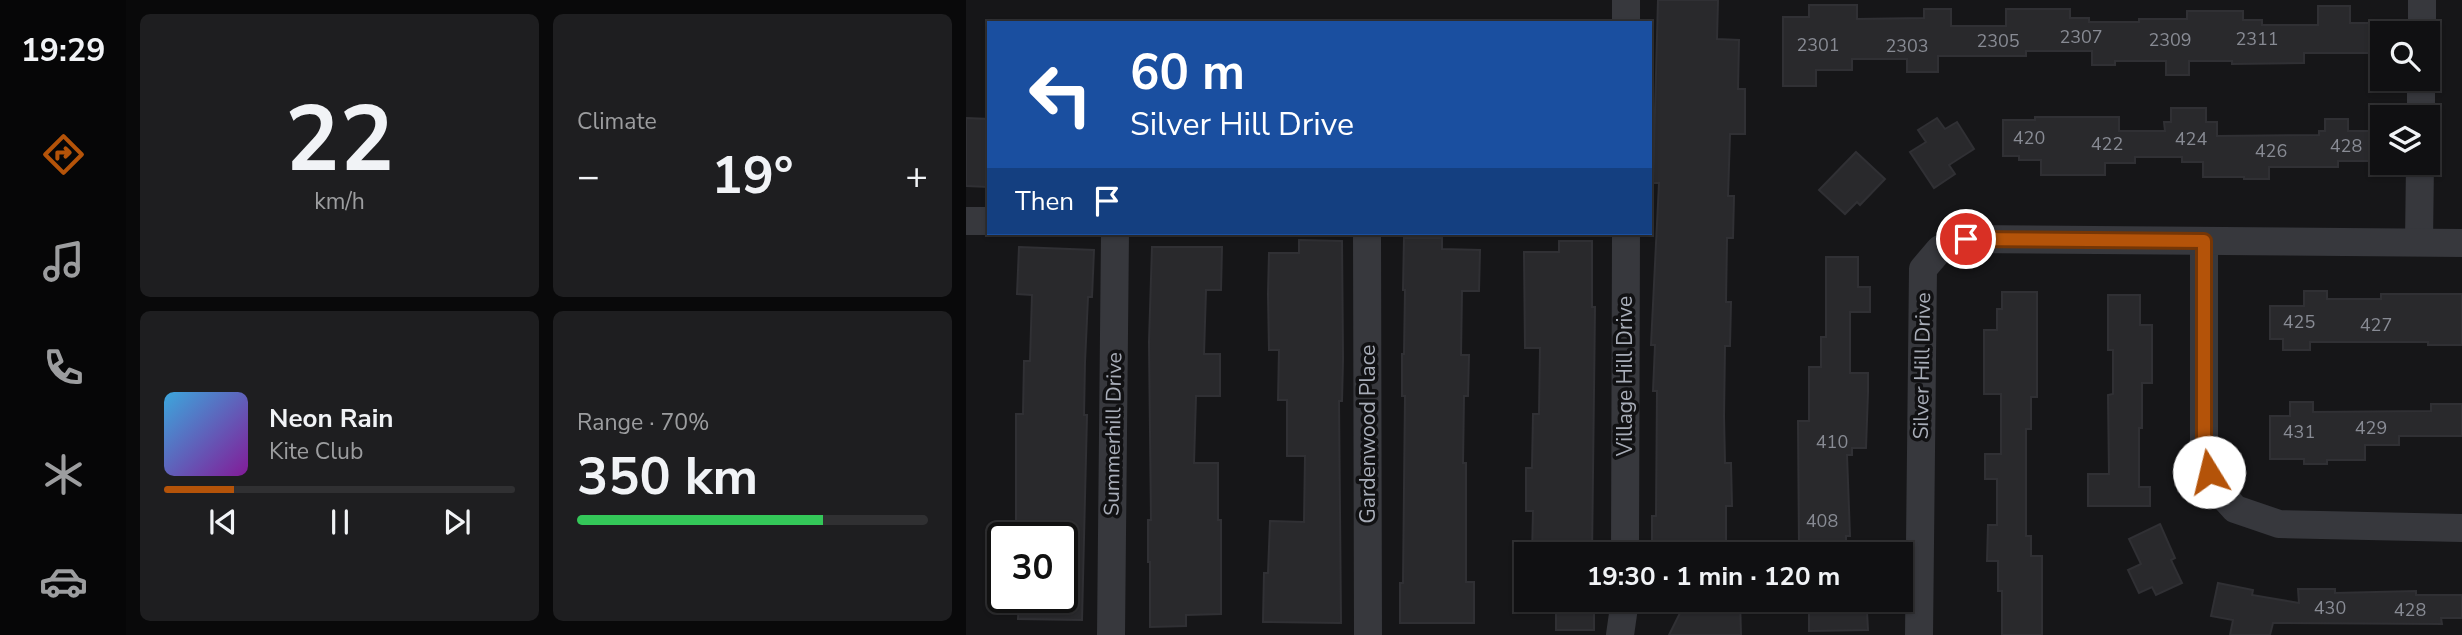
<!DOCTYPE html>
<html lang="en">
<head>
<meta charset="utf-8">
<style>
	body { margin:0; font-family:"Nunito Sans",sans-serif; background:#1e1e20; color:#f1f3f6; height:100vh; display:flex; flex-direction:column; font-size:26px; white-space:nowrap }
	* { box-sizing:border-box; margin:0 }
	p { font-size:23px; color:#9c9d9f }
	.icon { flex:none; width:38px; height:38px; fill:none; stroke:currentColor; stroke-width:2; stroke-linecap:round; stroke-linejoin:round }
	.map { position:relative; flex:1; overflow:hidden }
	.sheet { display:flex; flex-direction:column; gap:14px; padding:14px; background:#09090a; width:840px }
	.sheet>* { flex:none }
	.banner { position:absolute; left:21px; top:21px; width:665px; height:214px; border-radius:0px; box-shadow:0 2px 5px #0004,0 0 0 2px #303032; background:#1a4fa0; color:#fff; overflow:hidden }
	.buttons { position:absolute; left:1404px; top:21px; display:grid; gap:14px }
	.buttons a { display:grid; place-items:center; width:70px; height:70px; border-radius:0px; background:#101012; box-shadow:0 2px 5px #0004,0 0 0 2px #303032; font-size:35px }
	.speed { position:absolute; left:21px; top:522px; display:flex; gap:14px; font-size:35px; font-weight:700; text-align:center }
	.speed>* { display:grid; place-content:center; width:91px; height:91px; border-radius:50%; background:#101012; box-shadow:0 2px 5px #0004,0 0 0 2px #303032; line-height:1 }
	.speed .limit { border:4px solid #111; border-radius:10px; background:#fff; color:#111 }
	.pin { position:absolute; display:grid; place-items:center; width:60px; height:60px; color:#fff; margin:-30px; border:4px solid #fff; border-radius:50%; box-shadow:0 2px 7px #0007 }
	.me { position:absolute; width:77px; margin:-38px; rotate:351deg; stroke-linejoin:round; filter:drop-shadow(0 0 5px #0008) }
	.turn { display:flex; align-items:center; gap:24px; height:147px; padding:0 28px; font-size:32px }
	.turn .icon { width:91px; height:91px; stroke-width:2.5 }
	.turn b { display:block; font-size:49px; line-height:60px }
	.then { display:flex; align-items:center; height:66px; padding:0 28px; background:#0003; gap:14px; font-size:26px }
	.big { font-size:52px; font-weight:700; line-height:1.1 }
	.sheet .card { flex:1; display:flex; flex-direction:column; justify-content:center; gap:10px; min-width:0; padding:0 24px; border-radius:10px; background:#1e1e20 }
	.sheet .dial { align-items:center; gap:0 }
	.dial b { font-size:91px; line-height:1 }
	.song { display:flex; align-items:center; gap:21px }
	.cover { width:84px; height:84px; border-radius:10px; background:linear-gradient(135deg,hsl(200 70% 55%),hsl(290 70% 35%)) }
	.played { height:7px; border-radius:4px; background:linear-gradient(90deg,#b45309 20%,#303032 20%) }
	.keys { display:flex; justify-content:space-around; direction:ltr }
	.heat { display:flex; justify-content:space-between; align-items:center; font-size:38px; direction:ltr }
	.charge { height:10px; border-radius:5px; background:linear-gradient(90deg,#34c759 70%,#303032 0) }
	.sheet .tiles { flex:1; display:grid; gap:14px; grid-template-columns:repeat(2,1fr) }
	.trip { position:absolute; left:548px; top:542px; width:399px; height:70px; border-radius:0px; background:#101012; box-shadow:0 2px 5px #0004,0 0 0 2px #303032; font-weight:700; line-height:70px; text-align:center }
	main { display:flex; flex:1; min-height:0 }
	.menu { display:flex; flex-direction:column; width:126px; justify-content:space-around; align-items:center; background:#060607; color:#9c9d9f }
	.menu .icon { width:49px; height:49px }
	.menu .selected { color:#b45309 }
	.menu b { font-size:32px; color:#f1f3f6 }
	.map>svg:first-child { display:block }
</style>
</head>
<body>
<main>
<nav class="menu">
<b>19:29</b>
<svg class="icon selected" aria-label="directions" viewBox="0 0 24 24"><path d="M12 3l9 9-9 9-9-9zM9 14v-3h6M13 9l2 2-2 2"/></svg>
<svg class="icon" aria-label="music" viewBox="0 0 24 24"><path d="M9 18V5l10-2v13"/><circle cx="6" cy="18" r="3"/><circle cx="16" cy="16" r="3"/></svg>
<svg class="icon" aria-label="phone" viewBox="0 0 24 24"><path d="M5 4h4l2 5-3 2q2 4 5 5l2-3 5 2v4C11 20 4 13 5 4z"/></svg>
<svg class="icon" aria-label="climate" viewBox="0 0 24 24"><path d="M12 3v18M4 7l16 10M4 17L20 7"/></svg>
<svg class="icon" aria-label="car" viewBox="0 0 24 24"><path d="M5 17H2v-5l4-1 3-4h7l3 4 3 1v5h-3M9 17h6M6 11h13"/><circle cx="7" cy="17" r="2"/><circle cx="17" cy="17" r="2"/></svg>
</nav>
<section class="sheet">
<div class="tiles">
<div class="card dial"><b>22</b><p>km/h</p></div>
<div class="card"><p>Climate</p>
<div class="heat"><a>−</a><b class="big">19°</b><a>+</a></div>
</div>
<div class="card">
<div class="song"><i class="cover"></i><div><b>Neon Rain</b><p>Kite Club</p></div></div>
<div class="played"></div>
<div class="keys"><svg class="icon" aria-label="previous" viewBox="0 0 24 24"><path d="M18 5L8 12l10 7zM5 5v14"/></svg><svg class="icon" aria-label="pause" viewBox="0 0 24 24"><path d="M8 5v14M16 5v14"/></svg><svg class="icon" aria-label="next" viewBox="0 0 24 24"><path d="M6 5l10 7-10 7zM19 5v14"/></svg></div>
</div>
<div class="card"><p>Range · 70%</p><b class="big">350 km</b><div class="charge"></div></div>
</div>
</section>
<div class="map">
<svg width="1496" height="635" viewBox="0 0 1496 635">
	<rect width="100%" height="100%" fill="#161618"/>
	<g fill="#29292c" stroke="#303034" stroke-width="2">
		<polygon points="692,0 752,0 751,39 773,40 772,89 779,89 779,134 764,134 762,196 768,196 767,238 761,238 760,302 765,302 764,346 759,346 758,416 759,463 765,463 766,506 760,506 760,555 686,555 686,516 690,516 691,391 687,391 689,345 685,345 693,183 687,183"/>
		<polygon points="843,5 891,5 891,19 958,18 958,9 985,9 985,26 1040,26 1040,9 1104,9 1104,18 1123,18 1123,22 1173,22 1173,19 1221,19 1221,11 1277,11 1277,20 1296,20 1296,25 1352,25 1352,6 1384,6 1384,23 1407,23 1407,53 1338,53 1338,63 1266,64 1266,61 1223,61 1223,75 1200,75 1200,61 1149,61 1149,65 1126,65 1126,51 1060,51 1060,56 972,56 972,72 941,72 941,59 886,59 886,70 850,70 850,86 817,86 817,17 843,17"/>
		<polygon points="1205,108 1240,108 1240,122 1251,122 1251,136 1353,135 1353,131 1359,131 1359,119 1382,119 1382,131 1408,131 1408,161 1372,161 1372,167 1303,167 1303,179 1278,179 1278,177 1237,177 1237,162 1216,162 1216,157 1169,157 1169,163 1139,163 1139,175 1075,175 1075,160 1053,160 1053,156 1037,156 1037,120 1069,120 1069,117 1153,117 1153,131 1199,131 1198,122 1205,122"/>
		<polygon points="0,118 23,119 23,187 0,186"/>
		<polygon points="971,118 979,129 991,122 1008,149 983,165 989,174 968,188 944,152 960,142 952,130"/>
		<polygon points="890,152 919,179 894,205 891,202 879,214 853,190"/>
		<polygon points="438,238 476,238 476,249 514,250 513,291 496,291 495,355 503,355 502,396 498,396 497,463 500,463 500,582 508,582 508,623 434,623 434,583 437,583 439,396 436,396 436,354 438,354 439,290 437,290"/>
		<polygon points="333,240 376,241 377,359 376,401 373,401 375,623 297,622 298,573 302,573 304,521 338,522 339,456 321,456 321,400 312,400 313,350 303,350 302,294 303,253 333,253"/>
		<polygon points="593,241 626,241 626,307 629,307 626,555 566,555 567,511 560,511 560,468 566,468 567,414 573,414 574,348 559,348 558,252 593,252"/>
		<polygon points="53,247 128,250 126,297 122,297 119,362 118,415 121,415 116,620 52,619 53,597 96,597 96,537 50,537 50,414 57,414 58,361 64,361 66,295 51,294"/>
		<polygon points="186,247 256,247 255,290 240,290 238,354 254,354 254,396 230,396 228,463 252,463 252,520 255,520 255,614 220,615 220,626 184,627 184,562 182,562 182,520 185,520 183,342"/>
		<polygon points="860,257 892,257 892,287 904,287 904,312 884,312 884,373 902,373 902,392 900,448 886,448 886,455 881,455 884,536 880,536 880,553 844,553 844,547 833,547 832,421 843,421 843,367 855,367 855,337 860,337"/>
		<polygon points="1338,291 1361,291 1361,299 1415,299 1415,294 1496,294 1496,345 1462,345 1462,342 1344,342 1344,350 1317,350 1317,339 1304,339 1304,306 1338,306"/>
		<polygon points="1036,292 1071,292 1071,397 1065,397 1065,429 1060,429 1060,536 1065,536 1065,556 1076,556 1076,635 1036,635 1036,591 1032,591 1032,561 1021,561 1022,525 1031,525 1031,479 1019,479 1019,454 1035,454 1035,394 1018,394 1018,330 1031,330 1031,309 1036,309"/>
		<polygon points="1142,295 1174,295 1174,325 1186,325 1186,383 1176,383 1176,428 1173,428 1173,487 1184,487 1184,506 1122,506 1122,474 1143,474 1142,395 1147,394 1147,350 1142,350"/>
		<polygon points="1324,402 1347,402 1347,412 1465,411 1465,404 1496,404 1496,436 1433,436 1433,445 1399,445 1399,460 1361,460 1361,464 1338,464 1338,459 1304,459 1304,416 1324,416"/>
		<polygon points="1194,524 1209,558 1205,560 1216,583 1190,595 1186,587 1173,593 1162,570 1175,564 1163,539"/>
		<polygon points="1252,583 1287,590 1286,595 1333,603 1332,589 1369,589 1369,593 1450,591 1450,595 1496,595 1496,618 1475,618 1476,624 1307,623 1304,635 1264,635 1267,620 1245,616"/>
		<rect x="590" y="600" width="38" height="30"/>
		<polygon points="716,600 774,600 775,635 703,635 716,609"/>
		<polygon points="854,600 884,600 884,611 901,611 902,630 843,631 843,602"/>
	</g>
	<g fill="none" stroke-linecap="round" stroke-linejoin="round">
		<g stroke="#37383d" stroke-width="28">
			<polyline points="660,23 660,0"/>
			<polyline points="1456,33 1456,0"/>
			<polyline points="1455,117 1455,79"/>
			<polyline points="0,221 23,221"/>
			<polyline points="401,233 402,635"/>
			<polyline points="1238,241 1238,457 1249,487 1269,509 1313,524 1496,528"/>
			<polyline points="1453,242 1454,163"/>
			<polyline points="659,555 660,233"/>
			<polyline points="145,635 149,233"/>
			<polyline points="654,635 659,600"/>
			<polyline points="953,635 957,269 974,249 1000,239 1496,243"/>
		</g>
	</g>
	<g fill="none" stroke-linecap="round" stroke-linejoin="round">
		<defs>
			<polyline id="route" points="1000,239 1238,241 1238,457 1243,472"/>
		</defs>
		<use href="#route" stroke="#753606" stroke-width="18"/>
		<use href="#route" stroke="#b45309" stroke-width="12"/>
	</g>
	<g text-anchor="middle" stroke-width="7" stroke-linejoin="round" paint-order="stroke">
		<g font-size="18" fill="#888b94">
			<text x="1115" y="43">2307</text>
			<text x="1291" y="45">2311</text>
			<text x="1204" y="46">2309</text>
			<text x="1032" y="47">2305</text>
			<text x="852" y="51">2301</text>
			<text x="941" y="52">2303</text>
			<text x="1063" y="144">420</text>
			<text x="1225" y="145">424</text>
			<text x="1141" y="150">422</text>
			<text x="1380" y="152">428</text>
			<text x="1305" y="157">426</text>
			<text x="1333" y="328">425</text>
			<text x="1410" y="331">427</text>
			<text x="1405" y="434">429</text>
			<text x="1333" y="438">431</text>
			<text x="866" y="448">410</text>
			<text x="856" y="527">408</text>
			<text x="1364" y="614">430</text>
			<text x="1444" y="616">428</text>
		</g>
		<g font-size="21" fill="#a8adb8" stroke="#111113">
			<text transform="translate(956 366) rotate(-89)" y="7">Silver Hill Drive</text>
			<text transform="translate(659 376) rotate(-90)" y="7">Village Hill Drive</text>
			<text transform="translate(147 434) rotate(-89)" y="7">Summerhill Drive</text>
			<text transform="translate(402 434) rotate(-90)" y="7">Gardenwood Place</text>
		</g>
	</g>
</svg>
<div class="buttons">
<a><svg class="icon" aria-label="search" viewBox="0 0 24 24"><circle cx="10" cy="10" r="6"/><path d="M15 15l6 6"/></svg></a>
<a><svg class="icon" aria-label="layers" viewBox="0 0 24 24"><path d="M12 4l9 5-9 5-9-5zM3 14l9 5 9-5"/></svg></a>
</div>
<div class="speed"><div class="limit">30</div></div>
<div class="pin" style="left:1000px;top:239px;background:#d93025"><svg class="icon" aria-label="arrive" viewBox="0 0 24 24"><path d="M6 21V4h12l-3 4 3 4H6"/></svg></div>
<svg class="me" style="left:1243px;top:472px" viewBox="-20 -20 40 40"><circle r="19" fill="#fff"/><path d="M0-13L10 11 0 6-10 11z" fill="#b45309"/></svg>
<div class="trip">19:30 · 1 min · 120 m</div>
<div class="banner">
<div class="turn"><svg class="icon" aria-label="left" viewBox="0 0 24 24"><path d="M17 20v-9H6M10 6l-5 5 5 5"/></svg><div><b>60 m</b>Silver Hill Drive</div></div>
<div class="then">Then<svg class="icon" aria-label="arrive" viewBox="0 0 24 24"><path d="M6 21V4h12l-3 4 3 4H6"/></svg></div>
</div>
</div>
</main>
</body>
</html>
